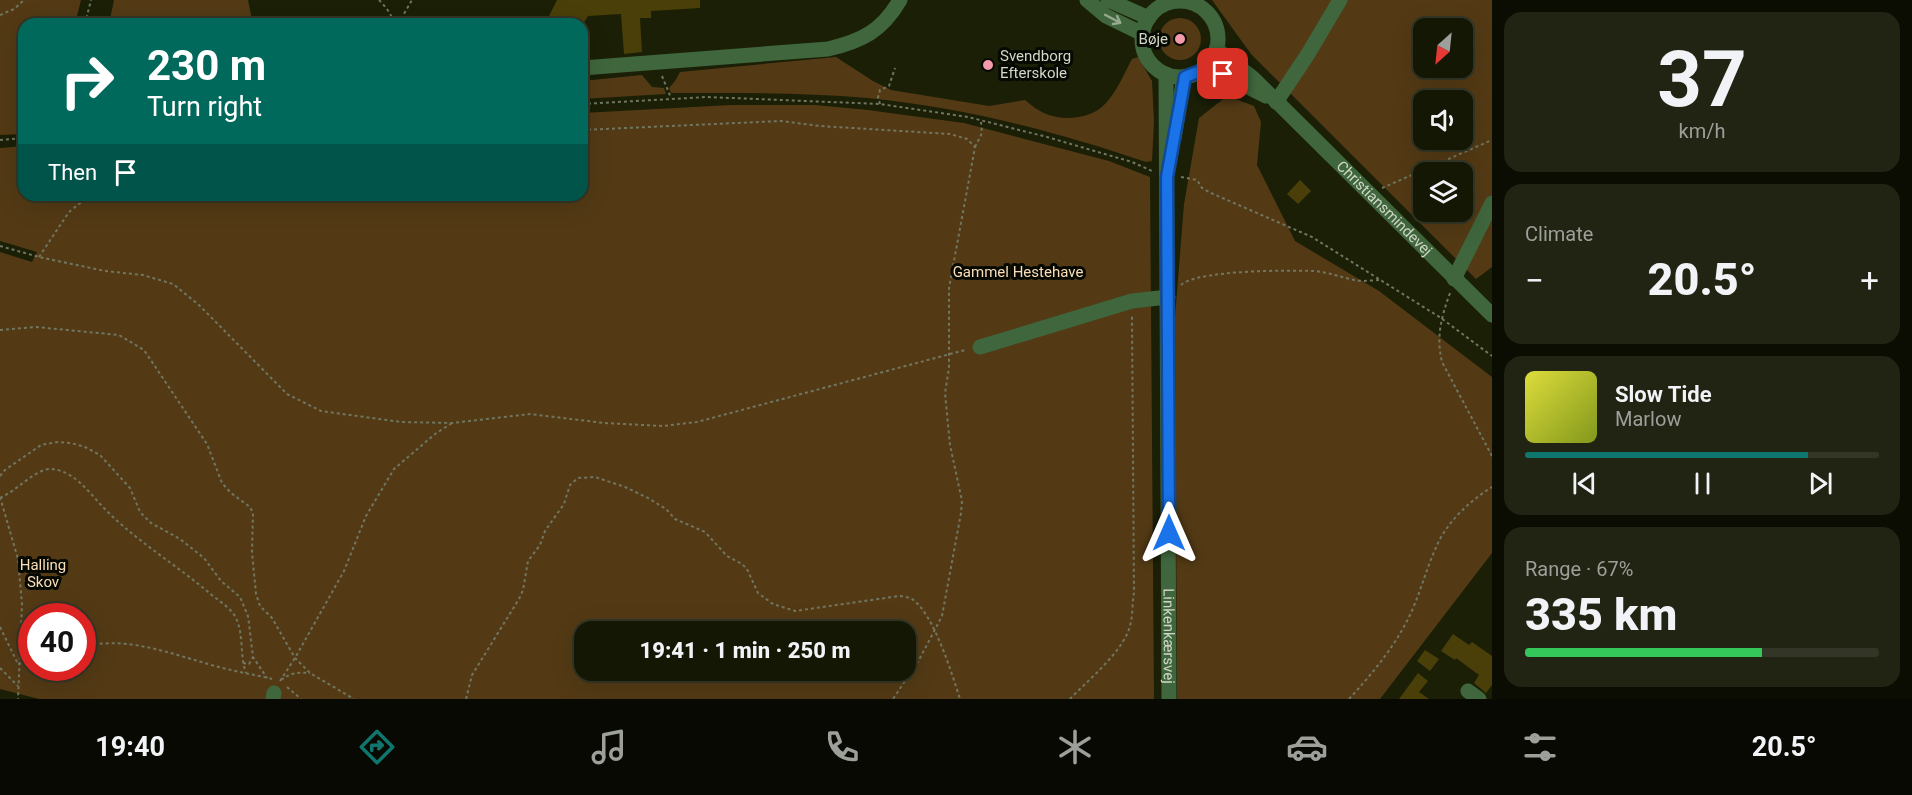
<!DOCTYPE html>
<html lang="en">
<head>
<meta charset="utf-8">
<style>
	body { margin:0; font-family:Roboto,sans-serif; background:#212413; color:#f1f3f6; height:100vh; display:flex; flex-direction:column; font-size:22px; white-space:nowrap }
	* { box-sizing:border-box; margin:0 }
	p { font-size:20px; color:#9d9f9a }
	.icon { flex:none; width:33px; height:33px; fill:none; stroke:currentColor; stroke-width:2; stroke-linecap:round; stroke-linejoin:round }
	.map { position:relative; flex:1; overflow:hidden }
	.details { display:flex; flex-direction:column; gap:12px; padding:12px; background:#0b0d02; width:420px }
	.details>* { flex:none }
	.banner { position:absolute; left:18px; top:18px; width:570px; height:183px; border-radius:18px; box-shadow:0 6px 24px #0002,0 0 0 2px #333626; background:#00695c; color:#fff; overflow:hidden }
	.needle { width:39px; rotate:207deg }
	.controls { position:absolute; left:1413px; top:18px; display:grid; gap:12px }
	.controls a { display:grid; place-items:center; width:60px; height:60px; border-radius:12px; background:#141704; box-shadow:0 6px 24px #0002,0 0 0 2px #333626; font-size:30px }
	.speed { position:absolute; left:18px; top:603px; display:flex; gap:12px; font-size:30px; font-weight:700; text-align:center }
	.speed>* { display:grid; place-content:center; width:78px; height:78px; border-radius:50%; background:#141704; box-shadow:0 6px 24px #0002,0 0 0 2px #333626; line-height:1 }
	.speed .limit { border:9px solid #d22; background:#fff; color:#111 }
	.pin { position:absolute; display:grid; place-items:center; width:51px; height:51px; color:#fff; margin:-26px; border-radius:12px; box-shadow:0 3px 9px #0006 }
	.me { position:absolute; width:66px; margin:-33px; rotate:0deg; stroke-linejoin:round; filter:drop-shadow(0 0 4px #0008) }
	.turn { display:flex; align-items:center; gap:21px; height:126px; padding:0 30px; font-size:27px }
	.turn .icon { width:78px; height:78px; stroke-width:2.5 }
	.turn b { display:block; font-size:42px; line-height:51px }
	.then { display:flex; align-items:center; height:57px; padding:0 30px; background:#0003; gap:12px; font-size:22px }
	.big { font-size:45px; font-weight:800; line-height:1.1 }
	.details .card { flex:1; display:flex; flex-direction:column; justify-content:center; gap:9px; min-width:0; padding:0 21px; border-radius:18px; background:#212413 }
	.details .dial { align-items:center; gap:0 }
	.dial b { font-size:78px; line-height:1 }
	.song { display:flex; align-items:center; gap:18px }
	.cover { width:72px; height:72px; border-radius:9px; background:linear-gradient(135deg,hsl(60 70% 55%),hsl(70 70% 35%)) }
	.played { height:6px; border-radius:3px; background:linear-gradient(90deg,#0f766e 80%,#333626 80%) }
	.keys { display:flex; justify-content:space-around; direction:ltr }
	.heat { display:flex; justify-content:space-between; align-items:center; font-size:33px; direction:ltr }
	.charge { height:9px; border-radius:4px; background:linear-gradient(90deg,#34c759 67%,#333626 0) }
	.trip { position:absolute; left:574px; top:621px; width:342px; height:60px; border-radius:18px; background:#141704; box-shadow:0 6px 24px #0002,0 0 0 2px #333626; font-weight:800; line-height:60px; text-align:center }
	.tabs { display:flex; height:96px; justify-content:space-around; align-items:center; background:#080902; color:#9d9f9a }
	.tabs .icon { width:42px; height:42px }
	.tabs .on { color:#0f766e }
	.tabs b { font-size:27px; color:#f1f3f6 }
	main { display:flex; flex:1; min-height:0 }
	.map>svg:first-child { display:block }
</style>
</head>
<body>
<main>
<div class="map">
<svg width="1492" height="699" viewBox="0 0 1492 699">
	<rect width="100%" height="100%" fill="#1a1f06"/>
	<g fill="#533a15" fill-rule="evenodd">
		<polygon points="0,0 81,0 75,24 24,24 24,134 0,135"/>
		<polygon points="114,0 248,0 253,24 109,24"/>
		<path d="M1212 0H1492V267L1476 279 1251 54ZM1424 28H1462V68H1424ZM1424 100H1462V140H1424ZM1424 172H1462V212H1424Z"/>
		<circle cx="1180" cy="39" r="21"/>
		<path d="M836 57 873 81 891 90 989 106 1025 100C1032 106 1040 112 1049 115 1067 121 1093 118 1106 103 1117 91 1124 74 1132 59L1138 57 1152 81 1154 122 1152 161 1146 162C1056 131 961 107 867 98 802 92 736 93 671 93L669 88 675 81 680 72Z"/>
		<polygon points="642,75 652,87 664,88 666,94 582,99 582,81"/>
		<polygon points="1227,96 1254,106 1261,122 1257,165 1295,241 1379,291 1492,377 1492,553 1380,699 1177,699 1175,317 1184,204 1199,118"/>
		<path d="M731 105H815L868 110 964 123 1109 161 1150 177 1154 699H39L0 689V252L32 262 37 252 0 241V148L24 146V195H582V113ZM32 616H82V668H32ZM585 632H906V670H585Z"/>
	</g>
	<g fill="#4a3f09">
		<polygon points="557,0 700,0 700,8 651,11 651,18 640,18 642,52 624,54 621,14 588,16 583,24 545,24"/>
		<polygon points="1300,180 1311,191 1298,204 1287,194"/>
		<polygon points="1453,634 1469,645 1472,642 1492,656 1492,685 1486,693 1474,683 1479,675 1456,658 1455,660 1441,651"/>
		<polygon points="1425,650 1439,659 1430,671 1417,661"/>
		<polygon points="1418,673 1428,681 1419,692 1429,699 1399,699"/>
	</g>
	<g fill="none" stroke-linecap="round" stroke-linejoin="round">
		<g stroke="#717661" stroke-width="2" stroke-dasharray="3 3" stroke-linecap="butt">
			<path d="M379 0C385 6 393 15 393 24"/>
			<polyline points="1200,0 1201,8"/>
			<polyline points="1160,7 1161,0"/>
			<polyline points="0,15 14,9 24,0"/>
			<polyline points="85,24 91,0"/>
			<polyline points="398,24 412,0"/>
			<polyline points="662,76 671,98"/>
			<polyline points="582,104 707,97 880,104 968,117 1047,137 1132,162 1152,171"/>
			<polyline points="880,104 878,97 880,90 889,86 895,68"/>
			<polyline points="582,130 781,121 820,126 950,134 967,139 975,147 949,288 949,368 945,393 950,445 962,501 961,513 942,616 919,660 893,699"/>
			<polyline points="0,140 24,138"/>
			<polyline points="975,147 982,133 981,122"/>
			<polyline points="1181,177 1197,180 1202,188 1211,193 1312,237 1441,318 1492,356"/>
			<polyline points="1382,188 1492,140"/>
			<polyline points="0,246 39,257 105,271 143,275 173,284 199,305 287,394 321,411 401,422 452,423 530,414 604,423 663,426 697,422 965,350"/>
			<polyline points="39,257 69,212 90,195"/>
			<path d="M1181 285C1197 270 1289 270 1313 271 1328 272 1340 277 1354 280 1362 282 1373 280 1382 280"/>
			<path d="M1450 293C1441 318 1436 337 1442 362L1492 456"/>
			<polyline points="0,330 36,327 119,335 144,350 207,444 222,483 231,493 250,507 253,513 252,552 256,594 260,606 272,618 295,658 310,673 354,699"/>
			<polyline points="0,476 5,470 41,445 58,442 71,443 85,447 100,455 130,488 140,512 151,523 180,539 204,558 221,581 240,597 248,616 253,657 267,678"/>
			<polyline points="0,497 18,559 22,604 18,699"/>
			<path d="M0 498C16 491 36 469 50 469 73 470 87 490 101 505 132 538 172 562 207 591 215 598 225 604 232 612 245 627 239 655 246 673"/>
			<polyline points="0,627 17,662"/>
			<path d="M82 647C131 634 180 658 227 669 242 673 257 675 272 679"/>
			<polyline points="243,663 249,664 253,657"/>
			<polyline points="18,664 32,661"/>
			<polyline points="0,668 18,686"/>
			<path d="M281 680C290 673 298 672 310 673"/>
			<polyline points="280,681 295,658 344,571 366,516 394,469 435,434 452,423"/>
			<polyline points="287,687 301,699"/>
			<path d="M466 699 472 675 519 599 523 590 528 561 540 545 545 531 564 504 570 485 578 478 595 477 625 487 648 498 666 509 675 519 705 532 727 556 742 564 747 569 758 593 773 604 795 611 899 596C903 596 908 597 912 599 934 614 952 674 960 699"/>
			<path d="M1070 699C1088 680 1123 652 1130 626 1133 616 1132 603 1134 593L1132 316"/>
			<path d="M1349 699C1371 675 1392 650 1407 621 1420 596 1426 568 1438 543 1449 520 1471 500 1492 487"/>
		</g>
		<g stroke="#3f663c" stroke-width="15">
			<polyline points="1087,0 1106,16 1143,34"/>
			<polyline points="1108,0 1149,18"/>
			<circle cx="1180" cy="39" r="38"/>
			<path id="s1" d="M1216 49 1254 79 1492 315"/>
			<polyline points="1207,66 1266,96"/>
			<path d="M582 68 828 49C862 41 882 31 900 0"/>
			<path id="s2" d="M1166 74 1169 699"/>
			<polyline points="1276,102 1308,54 1340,0"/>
			<polyline points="1174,138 1184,77"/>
			<polyline points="1454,279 1492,203"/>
			<polyline points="980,347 1132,301 1168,297"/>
			<polyline points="1468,691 1479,699"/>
			<polyline points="273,699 274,693"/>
		</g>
	</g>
	<defs><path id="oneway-shaft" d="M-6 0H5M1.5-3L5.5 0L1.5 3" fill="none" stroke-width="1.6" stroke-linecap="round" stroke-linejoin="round" transform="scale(1.5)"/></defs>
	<use stroke="#97aa8f" href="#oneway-shaft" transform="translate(1113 19) rotate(28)"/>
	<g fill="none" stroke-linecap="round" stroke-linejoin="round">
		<defs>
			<polyline id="route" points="1169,533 1167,177 1185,77 1200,71 1207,66 1223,74"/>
		</defs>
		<use href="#route" stroke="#114b97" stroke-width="15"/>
		<use href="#route" stroke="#1a73e8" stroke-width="10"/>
	</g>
	<g fill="#f39aab" stroke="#060802" stroke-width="2">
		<circle cx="1180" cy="39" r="6"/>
		<circle cx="988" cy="65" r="6"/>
	</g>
	<g text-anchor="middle" stroke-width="6" stroke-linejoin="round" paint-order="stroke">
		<g font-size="15" fill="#d2d7c7" stroke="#060802" text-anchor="end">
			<text x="1168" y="44">Bøje</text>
			<text x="1000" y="61" text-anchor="start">Svendborg<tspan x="1000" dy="17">Efterskole</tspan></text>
		</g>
		<g font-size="15" fill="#d2d7c7" stroke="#060802">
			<text dy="5" stroke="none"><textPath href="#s1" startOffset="232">Christiansmindevej</textPath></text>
			<text dy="5" stroke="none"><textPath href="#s2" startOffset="562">Linkenkærsvej</textPath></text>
		</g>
		<g font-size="15" fill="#fbdeb8" stroke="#060802">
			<text x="1018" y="277">Gammel Hestehave</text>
			<text x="43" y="570">Halling<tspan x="43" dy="17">Skov</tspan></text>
		</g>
	</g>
</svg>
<div class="controls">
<a><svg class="needle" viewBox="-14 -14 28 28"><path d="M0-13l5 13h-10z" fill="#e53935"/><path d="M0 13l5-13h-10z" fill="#9d9f9a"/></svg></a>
<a><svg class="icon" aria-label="sound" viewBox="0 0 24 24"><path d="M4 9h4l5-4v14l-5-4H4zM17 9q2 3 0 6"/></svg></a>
<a><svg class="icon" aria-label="layers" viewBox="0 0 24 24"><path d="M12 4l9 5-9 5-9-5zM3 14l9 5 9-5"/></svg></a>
</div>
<div class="speed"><div class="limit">40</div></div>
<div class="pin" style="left:1223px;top:74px;background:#d93025"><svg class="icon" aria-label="arrive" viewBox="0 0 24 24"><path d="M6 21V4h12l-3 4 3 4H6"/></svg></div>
<svg class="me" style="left:1169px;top:533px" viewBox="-20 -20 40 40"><path d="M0-17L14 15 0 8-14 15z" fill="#1a73e8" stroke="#fff" stroke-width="4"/></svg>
<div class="trip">19:41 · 1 min · 250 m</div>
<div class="banner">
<div class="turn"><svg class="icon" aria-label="right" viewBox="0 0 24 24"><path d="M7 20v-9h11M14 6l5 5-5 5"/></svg><div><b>230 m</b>Turn right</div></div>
<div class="then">Then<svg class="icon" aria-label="arrive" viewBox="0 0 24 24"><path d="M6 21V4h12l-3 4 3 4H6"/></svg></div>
</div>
</div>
<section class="details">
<div class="card dial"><b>37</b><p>km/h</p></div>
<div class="card"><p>Climate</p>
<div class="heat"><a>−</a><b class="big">20.5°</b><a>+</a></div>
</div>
<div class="card">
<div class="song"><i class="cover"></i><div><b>Slow Tide</b><p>Marlow</p></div></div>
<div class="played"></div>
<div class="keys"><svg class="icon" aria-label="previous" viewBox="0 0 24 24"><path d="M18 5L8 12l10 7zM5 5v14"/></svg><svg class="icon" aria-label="pause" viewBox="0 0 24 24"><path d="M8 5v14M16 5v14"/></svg><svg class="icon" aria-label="next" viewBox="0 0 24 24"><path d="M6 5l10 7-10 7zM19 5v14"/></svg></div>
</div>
<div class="card"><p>Range · 67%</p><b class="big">335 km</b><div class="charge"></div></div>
</section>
</main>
<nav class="tabs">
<b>19:40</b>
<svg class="icon on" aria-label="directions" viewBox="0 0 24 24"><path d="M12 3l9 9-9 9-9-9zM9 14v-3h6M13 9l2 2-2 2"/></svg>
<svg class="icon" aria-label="music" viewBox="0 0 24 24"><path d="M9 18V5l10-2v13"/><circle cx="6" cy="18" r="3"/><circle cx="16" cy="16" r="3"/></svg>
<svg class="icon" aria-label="phone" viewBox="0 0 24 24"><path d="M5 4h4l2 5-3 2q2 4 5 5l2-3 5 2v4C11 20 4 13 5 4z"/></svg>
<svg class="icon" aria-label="climate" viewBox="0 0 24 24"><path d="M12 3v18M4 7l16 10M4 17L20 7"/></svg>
<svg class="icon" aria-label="car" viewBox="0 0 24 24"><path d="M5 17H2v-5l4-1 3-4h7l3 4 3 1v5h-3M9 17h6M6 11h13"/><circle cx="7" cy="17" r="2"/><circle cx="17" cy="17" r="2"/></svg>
<svg class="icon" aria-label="filters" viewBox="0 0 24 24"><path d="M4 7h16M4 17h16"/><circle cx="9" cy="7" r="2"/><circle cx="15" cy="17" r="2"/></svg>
<b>20.5°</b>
</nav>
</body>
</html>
